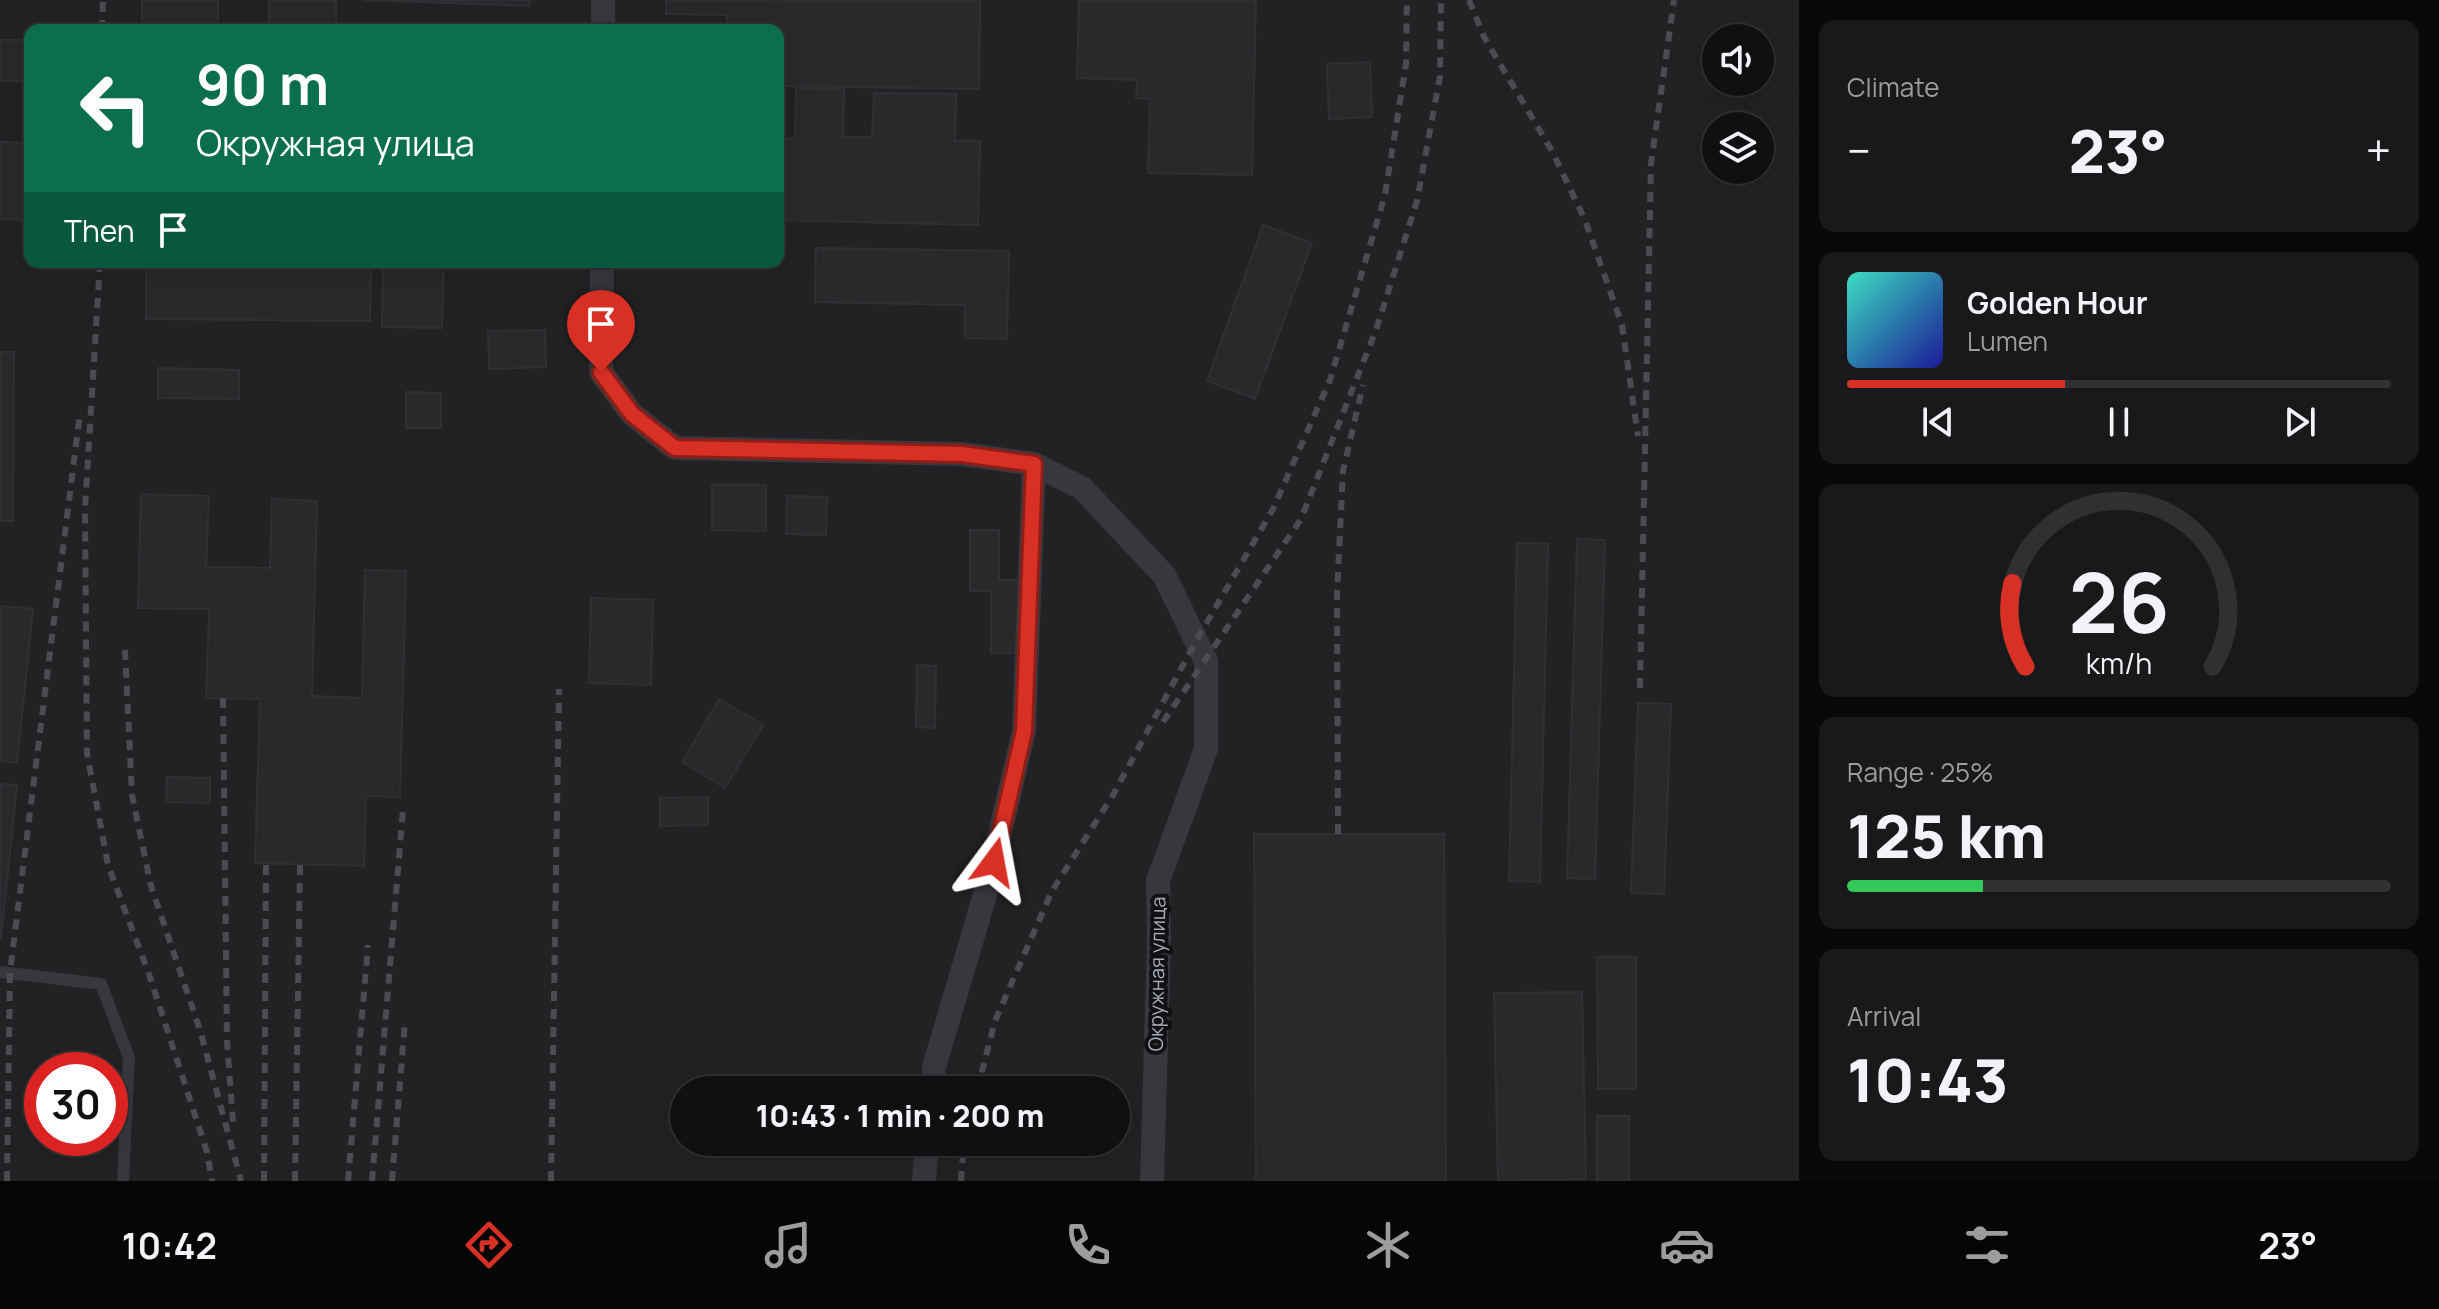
<!DOCTYPE html>
<html lang="en">
<head>
<meta charset="utf-8">
<style>
	body { margin:0; font-family:Manrope,sans-serif; background:#19191b; color:#f1f3f6; height:100vh; display:flex; flex-direction:column; font-size:30px; white-space:nowrap }
	* { box-sizing:border-box; margin:0 }
	p { font-size:26px; color:#9c9d9f }
	.icon { flex:none; width:44px; height:44px; fill:none; stroke:currentColor; stroke-width:2; stroke-linecap:round; stroke-linejoin:round }
	.map { position:relative; flex:1; overflow:hidden }
	.details { display:flex; flex-direction:column; gap:20px; padding:20px; background:#09090a; width:640px }
	.details>* { flex:none }
	.top-card { position:absolute; left:24px; top:24px; width:760px; height:244px; border-radius:16px; box-shadow:0 8px 32px #0002,0 0 0 2px #303032; background:#0b6e4f; color:#fff; overflow:hidden }
	.controls { position:absolute; left:1702px; top:24px; display:grid; gap:16px }
	.controls a { display:grid; place-items:center; width:72px; height:72px; border-radius:50%; background:#101012; box-shadow:0 8px 32px #0002,0 0 0 2px #303032; font-size:40px }
	.speed { position:absolute; left:24px; top:1052px; display:flex; gap:16px; font-size:40px; font-weight:700; text-align:center }
	.speed>* { display:grid; place-content:center; width:104px; height:104px; border-radius:50%; background:#101012; box-shadow:0 8px 32px #0002,0 0 0 2px #303032; line-height:1 }
	.speed .limit { border:12px solid #d22; background:#fff; color:#111 }
	.pin { position:absolute; display:grid; place-items:center; width:68px; height:68px; color:#fff; margin:-82px -34px; border-radius:50% 50% 50% 0; rotate:-45deg; box-shadow:0 0 8px #0007 }
	.pin .icon { rotate:45deg }
	.me { position:absolute; width:88px; margin:-44px; rotate:13deg; stroke-linejoin:round; filter:drop-shadow(0 0 6px #0008) }
	.turn { display:flex; align-items:center; gap:28px; height:168px; padding:0 40px; font-size:36px }
	.turn .icon { width:104px; height:104px; stroke-width:2.5 }
	.turn b { display:block; font-size:56px; line-height:68px }
	.then { display:flex; align-items:center; height:76px; padding:0 40px; background:#0003; gap:16px; font-size:30px }
	.big { font-size:60px; font-weight:800; line-height:1.1 }
	.details .card { flex:1; display:flex; flex-direction:column; justify-content:center; gap:12px; min-width:0; padding:0 28px; border-radius:16px; background:#19191b }
	.details .dial { align-items:center; gap:0 }
	.dial svg { height:208px; overflow:visible; fill:none; stroke:#303032; stroke-width:7; stroke-linecap:round; text-anchor:middle }
	.dial text { fill:#f1f3f6; stroke:none }
	.song { display:flex; align-items:center; gap:24px }
	.cover { width:96px; height:96px; border-radius:12px; background:linear-gradient(135deg,hsl(170 70% 55%),hsl(240 70% 35%)) }
	.played { height:8px; border-radius:4px; background:linear-gradient(90deg,#d93025 40%,#303032 40%) }
	.keys { display:flex; justify-content:space-around; direction:ltr }
	.heat { display:flex; justify-content:space-between; align-items:center; font-size:44px; direction:ltr }
	.charge { height:12px; border-radius:6px; background:linear-gradient(90deg,#34c759 25%,#303032 0) }
	.trip { position:absolute; left:670px; top:1076px; width:460px; height:80px; border-radius:40px; background:#101012; box-shadow:0 8px 32px #0002,0 0 0 2px #303032; font-weight:800; line-height:80px; text-align:center }
	.tab-bar { display:flex; height:128px; justify-content:space-around; align-items:center; background:#060607; color:#9c9d9f }
	.tab-bar .icon { width:56px; height:56px }
	.tab-bar .selected { color:#d93025 }
	.tab-bar b { font-size:36px; color:#f1f3f6 }
	main { display:flex; flex:1; min-height:0 }
	.map>svg:first-child { display:block }
</style>
</head>
<body>
<main>
<div class="map">
<svg width="1799" height="1181" viewBox="0 0 1799 1181">
	<rect width="100%" height="100%" fill="#161618"/>
	<path fill="#222225" fill-rule="evenodd" d="M0 0H1799V1181H0ZM30 30H778V262H30ZM1716 38H1760V82H1716ZM1716 126H1760V170H1716ZM42 1070H110V1138H42ZM684 1090H1116V1142H684Z"/>
	<g fill="#29292c" stroke="#303034" stroke-width="2">
		<rect x="142" y="0" width="76" height="30"/>
		<rect x="269" y="0" width="67" height="30"/>
		<polygon points="364,0 530,0 530,6"/>
		<polygon points="666,0 980,0 979,89 778,86 778,30 727,30 727,15 666,14"/>
		<polygon points="1079,0 1256,0 1252,175 1148,173 1150,99 1136,98 1137,80 1077,78"/>
		<rect x="0" y="40" width="30" height="41"/>
		<polygon points="1370,62 1372,117 1329,119 1327,64"/>
		<polygon points="796,88 844,89 843,137 872,137 874,93 956,94 955,141 980,141 978,225 778,220 778,138 795,139"/>
		<polygon points="30,127 30,233 28,233 28,220 0,219 0,142 30,143"/>
		<polygon points="1263,225 1312,243 1255,399 1207,381"/>
		<polygon points="816,248 1009,251 1007,339 965,338 965,305 815,302"/>
		<polygon points="146,262 371,262 370,321 146,319"/>
		<polygon points="383,262 444,262 442,328 382,327"/>
		<polygon points="545,330 546,367 489,369 488,331"/>
		<polygon points="0,352 14,352 13,521 0,521"/>
		<polygon points="158,368 239,370 239,399 158,398"/>
		<polygon points="406,392 441,393 441,428 406,428"/>
		<polygon points="712,485 766,485 766,531 712,530"/>
		<polygon points="141,494 209,496 206,567 270,568 272,499 317,501 312,696 362,698 365,570 406,571 400,797 366,796 364,866 255,863 260,699 206,698 209,609 138,608"/>
		<polygon points="787,496 827,497 826,535 786,534"/>
		<polygon points="970,530 999,530 999,580 1019,580 1019,653 991,653 991,591 970,591"/>
		<polygon points="1577,539 1605,540 1595,879 1567,878"/>
		<polygon points="1517,543 1548,544 1540,882 1509,881"/>
		<polygon points="591,598 653,600 651,685 589,683"/>
		<polygon points="0,606 33,609 17,763 0,761"/>
		<polygon points="917,665 936,666 935,728 916,727"/>
		<polygon points="719,699 763,725 725,788 682,762"/>
		<polygon points="1638,703 1671,704 1664,894 1631,893"/>
		<polygon points="167,777 210,778 210,803 166,802"/>
		<polygon points="0,784 17,785 1,938 0,938"/>
		<polygon points="708,797 708,825 660,826 660,798"/>
		<polygon points="1254,834 1444,834 1446,1181 1256,1181"/>
		<polygon points="1597,957 1636,957 1636,1089 1598,1089"/>
		<polygon points="1582,992 1586,1179 1498,1181 1494,993"/>
		<rect x="1597" y="1116" width="32" height="65"/>
	</g>
	<g fill="none" stroke-linecap="round" stroke-linejoin="round">
		<polyline stroke="#37383d" stroke-width="12" points="0,972 101,984 129,1058 123,1181"/>
		<g stroke="#37383d" stroke-width="24">
			<polyline points="603,30 603,0"/>
			<polyline points="602,262 601,372 632,414 675,448 962,454 1034,464 1082,488 1164,575 1206,661 1206,749 1158,881 1159,939 1152,1181"/>
			<polyline points="932,1090 934,1067 987,888 1024,731 1034,464"/>
			<polyline points="924,1181 927,1142"/>
		</g>
		<g stroke="#4a4c52" stroke-width="6" stroke-dasharray="10 8" stroke-linecap="butt">
			<polyline points="1469,0 1484,37 1552,151 1585,220 1622,325 1638,436"/>
			<polyline points="102,30 103,0"/>
			<polyline points="100,262 85,508 87,753 108,865 150,977 207,1152 212,1181"/>
			<polyline points="125,650 132,795 151,886 200,1030 241,1181"/>
			<polyline points="1640,688 1651,164 1674,0"/>
			<polyline points="223,698 227,1041 233,1122"/>
			<polyline points="1163,722 1301,519 1376,330 1417,201 1440,76 1441,0"/>
			<polyline points="1338,834 1337,594 1343,471 1363,385"/>
			<polyline points="977,1090 995,1021 1052,891 1113,795 1196,641 1273,509 1330,380 1385,195 1406,64 1407,0"/>
			<polyline points="7,1181 10,972 80,413"/>
			<polyline points="264,1181 266,863"/>
			<polyline points="295,1181 300,864"/>
			<polyline points="348,1181 368,945"/>
			<polyline points="372,1181 403,810"/>
			<polyline points="392,1181 405,1021"/>
			<polyline points="551,1181 559,689"/>
			<polyline points="961,1181 964,1142"/>
		</g>
	</g>
	<g fill="none" stroke-linecap="round" stroke-linejoin="round">
		<defs>
			<polyline id="route" points="601,372 632,414 675,448 962,454 1034,464 1024,731 994,862"/>
		</defs>
		<use href="#route" stroke="#8d1f18" stroke-width="20"/>
		<use href="#route" stroke="#d93025" stroke-width="14"/>
	</g>
	<g text-anchor="middle" stroke-width="8" stroke-linejoin="round" paint-order="stroke">
		<g font-size="20" fill="#a8adb8" stroke="#111113">
			<text transform="translate(1157 974) rotate(-89)" y="7">Окружная улица</text>
		</g>
	</g>
</svg>
<div class="controls">
<a><svg class="icon" aria-label="sound" viewBox="0 0 24 24"><path d="M4 9h4l5-4v14l-5-4H4zM17 9q2 3 0 6"/></svg></a>
<a><svg class="icon" aria-label="layers" viewBox="0 0 24 24"><path d="M12 4l9 5-9 5-9-5zM3 14l9 5 9-5"/></svg></a>
</div>
<div class="speed"><div class="limit">30</div></div>
<div class="pin" style="left:601px;top:372px;background:#d93025"><svg class="icon" aria-label="arrive" viewBox="0 0 24 24"><path d="M6 21V4h12l-3 4 3 4H6"/></svg></div>
<svg class="me" style="left:994px;top:862px" viewBox="-20 -20 40 40"><path d="M0-17L14 15 0 8-14 15z" fill="#d93025" stroke="#fff" stroke-width="4"/></svg>
<div class="trip">10:43 · 1 min · 200 m</div>
<div class="top-card">
<div class="turn"><svg class="icon" aria-label="left" viewBox="0 0 24 24"><path d="M17 20v-9H6M10 6l-5 5 5 5"/></svg><div><b>90 m</b>Окружная улица</div></div>
<div class="then">Then<svg class="icon" aria-label="arrive" viewBox="0 0 24 24"><path d="M6 21V4h12l-3 4 3 4H6"/></svg></div>
</div>
</div>
<section class="details">
<div class="card"><p>Climate</p>
<div class="heat"><a>−</a><b class="big">23°</b><a>+</a></div>
</div>
<div class="card">
<div class="song"><i class="cover"></i><div><b>Golden Hour</b><p>Lumen</p></div></div>
<div class="played"></div>
<div class="keys"><svg class="icon" aria-label="previous" viewBox="0 0 24 24"><path d="M18 5L8 12l10 7zM5 5v14"/></svg><svg class="icon" aria-label="pause" viewBox="0 0 24 24"><path d="M8 5v14M16 5v14"/></svg><svg class="icon" aria-label="next" viewBox="0 0 24 24"><path d="M6 5l10 7-10 7zM19 5v14"/></svg></div>
</div>
<div class="card dial"><svg viewBox="0 0 100 80">
<path d="M14 69A42 42 0 1 1 86 69"/>
<path d="M14 69A42 42 0 0 1 9 37" stroke="#d93025"/>
<text x="50" y="56" font-size="32" font-weight="700">26</text>
<text x="50" y="72" font-size="11">km/h</text>
</svg></div>
<div class="card"><p>Range · 25%</p><b class="big">125 km</b><div class="charge"></div></div>
<div class="card"><p>Arrival</p><b class="big">10:43</b></div>
</section>
</main>
<nav class="tab-bar">
<b>10:42</b>
<svg class="icon selected" aria-label="directions" viewBox="0 0 24 24"><path d="M12 3l9 9-9 9-9-9zM9 14v-3h6M13 9l2 2-2 2"/></svg>
<svg class="icon" aria-label="music" viewBox="0 0 24 24"><path d="M9 18V5l10-2v13"/><circle cx="6" cy="18" r="3"/><circle cx="16" cy="16" r="3"/></svg>
<svg class="icon" aria-label="phone" viewBox="0 0 24 24"><path d="M5 4h4l2 5-3 2q2 4 5 5l2-3 5 2v4C11 20 4 13 5 4z"/></svg>
<svg class="icon" aria-label="climate" viewBox="0 0 24 24"><path d="M12 3v18M4 7l16 10M4 17L20 7"/></svg>
<svg class="icon" aria-label="car" viewBox="0 0 24 24"><path d="M5 17H2v-5l4-1 3-4h7l3 4 3 1v5h-3M9 17h6M6 11h13"/><circle cx="7" cy="17" r="2"/><circle cx="17" cy="17" r="2"/></svg>
<svg class="icon" aria-label="filters" viewBox="0 0 24 24"><path d="M4 7h16M4 17h16"/><circle cx="9" cy="7" r="2"/><circle cx="15" cy="17" r="2"/></svg>
<b>23°</b>
</nav>
</body>
</html>
